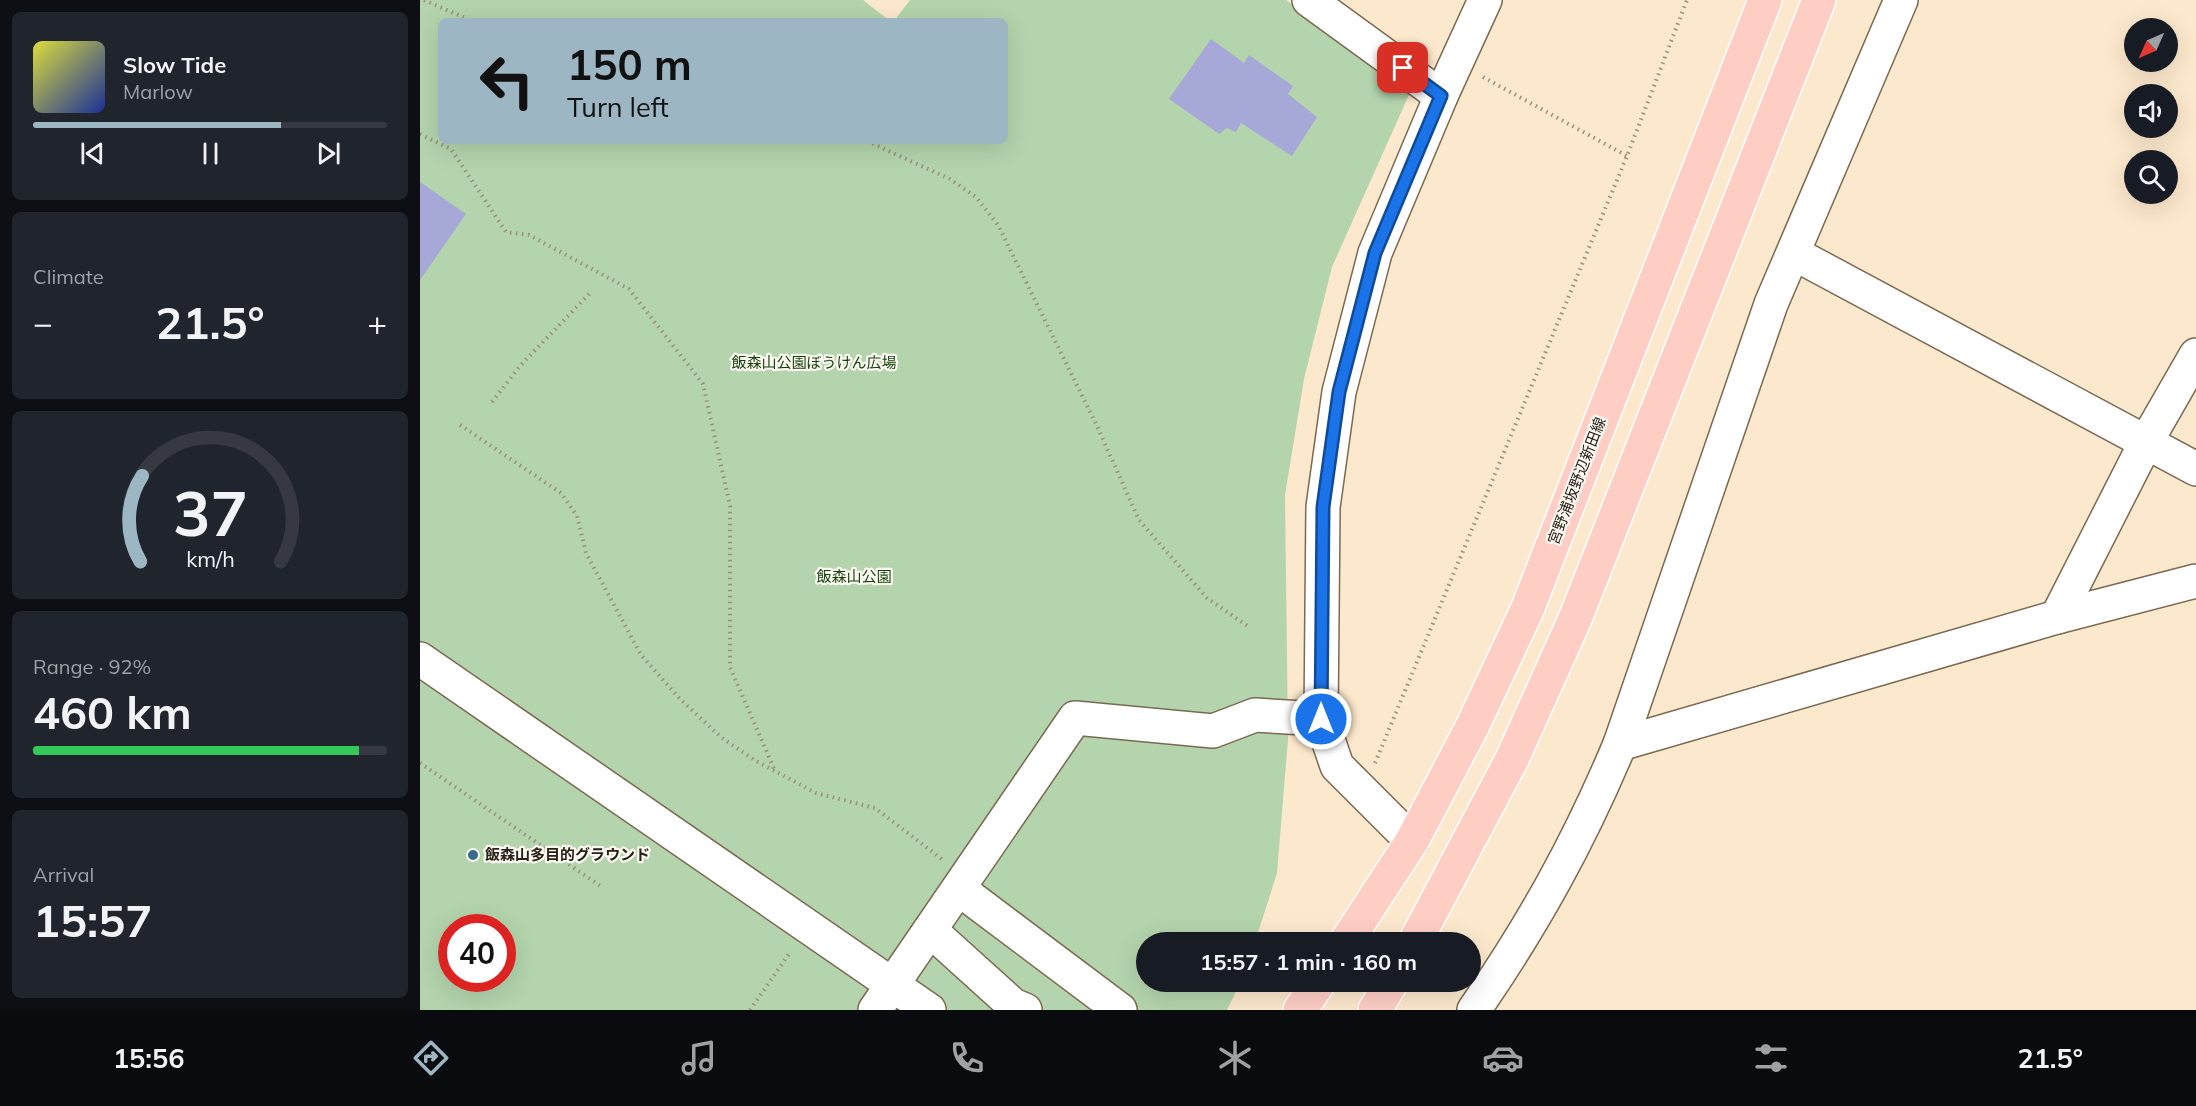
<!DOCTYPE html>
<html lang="en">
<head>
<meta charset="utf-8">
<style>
	body { margin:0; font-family:Mulish,"Noto Sans JP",sans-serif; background:#20242c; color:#f1f3f6; height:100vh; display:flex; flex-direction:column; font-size:22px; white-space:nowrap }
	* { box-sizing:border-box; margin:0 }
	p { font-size:20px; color:#9ea1a6 }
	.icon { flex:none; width:33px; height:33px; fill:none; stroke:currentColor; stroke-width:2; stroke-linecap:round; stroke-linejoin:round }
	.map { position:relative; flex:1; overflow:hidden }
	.drawer { display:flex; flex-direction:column; gap:12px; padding:12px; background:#0d0f14; width:420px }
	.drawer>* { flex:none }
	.banner { position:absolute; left:18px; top:18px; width:570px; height:126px; border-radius:9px; box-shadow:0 6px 24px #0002; background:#9db6c4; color:#111; overflow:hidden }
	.needle { width:39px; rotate:225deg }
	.tools { position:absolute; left:1704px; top:18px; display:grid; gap:12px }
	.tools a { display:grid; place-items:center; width:54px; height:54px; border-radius:50%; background:#171b24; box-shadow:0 6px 24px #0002; font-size:30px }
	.speed { position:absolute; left:18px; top:914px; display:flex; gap:12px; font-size:30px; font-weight:700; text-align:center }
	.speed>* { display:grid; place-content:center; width:78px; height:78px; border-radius:50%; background:#171b24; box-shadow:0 6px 24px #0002; line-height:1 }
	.speed .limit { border:9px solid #d22; background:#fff; color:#111 }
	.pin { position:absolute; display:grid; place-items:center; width:51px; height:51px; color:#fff; margin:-26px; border-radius:12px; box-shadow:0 3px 9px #0006 }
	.me { position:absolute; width:66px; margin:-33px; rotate:0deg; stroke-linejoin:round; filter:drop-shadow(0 0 4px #0008) }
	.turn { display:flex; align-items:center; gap:21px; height:126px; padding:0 30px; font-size:27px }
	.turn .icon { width:78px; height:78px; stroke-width:2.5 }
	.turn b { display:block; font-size:42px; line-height:51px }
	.big { font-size:45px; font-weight:700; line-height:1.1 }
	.drawer .card { flex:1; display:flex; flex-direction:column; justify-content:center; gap:9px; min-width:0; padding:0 21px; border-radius:9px; background:#20242c }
	.drawer .dial { align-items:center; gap:0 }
	.dial svg { height:156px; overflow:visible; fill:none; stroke:#363941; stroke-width:7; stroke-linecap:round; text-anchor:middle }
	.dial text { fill:#f1f3f6; stroke:none }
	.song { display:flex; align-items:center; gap:18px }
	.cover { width:72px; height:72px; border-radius:9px; background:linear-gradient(135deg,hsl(60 70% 55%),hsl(230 70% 35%)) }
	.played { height:6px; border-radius:3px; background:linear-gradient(90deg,#9db6c4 70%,#363941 70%) }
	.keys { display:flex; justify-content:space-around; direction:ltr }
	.heat { display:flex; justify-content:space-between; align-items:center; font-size:33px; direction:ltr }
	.charge { height:9px; border-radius:4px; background:linear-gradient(90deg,#34c759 92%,#363941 0) }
	.trip { position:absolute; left:716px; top:932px; width:345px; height:60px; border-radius:30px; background:#171b24; box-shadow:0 6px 24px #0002; font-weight:700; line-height:60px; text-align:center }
	.dock { display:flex; height:96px; justify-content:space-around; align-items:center; background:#090b0e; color:#9ea1a6 }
	.dock .icon { width:42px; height:42px }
	.dock .active { color:#9db6c4 }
	.dock b { font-size:27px; color:#f1f3f6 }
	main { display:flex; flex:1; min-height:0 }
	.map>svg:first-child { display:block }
</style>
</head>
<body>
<main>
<section class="drawer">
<div class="card">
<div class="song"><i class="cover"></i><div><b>Slow Tide</b><p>Marlow</p></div></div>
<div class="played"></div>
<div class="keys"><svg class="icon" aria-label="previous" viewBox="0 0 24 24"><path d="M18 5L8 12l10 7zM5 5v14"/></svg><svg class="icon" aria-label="pause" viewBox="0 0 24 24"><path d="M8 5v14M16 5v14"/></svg><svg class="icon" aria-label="next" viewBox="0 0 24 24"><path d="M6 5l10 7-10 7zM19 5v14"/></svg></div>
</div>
<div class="card"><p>Climate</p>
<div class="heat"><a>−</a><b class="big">21.5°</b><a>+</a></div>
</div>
<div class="card dial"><svg viewBox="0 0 100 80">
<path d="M14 69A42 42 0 1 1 86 69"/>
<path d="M14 69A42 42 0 0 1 15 25" stroke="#9db6c4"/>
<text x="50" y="56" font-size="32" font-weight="700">37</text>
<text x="50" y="72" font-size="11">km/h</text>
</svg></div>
<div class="card"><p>Range · 92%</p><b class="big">460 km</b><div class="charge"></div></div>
<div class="card"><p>Arrival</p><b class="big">15:57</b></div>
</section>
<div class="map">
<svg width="1776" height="1010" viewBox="0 0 1776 1010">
	<rect width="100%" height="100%" fill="#fce8cc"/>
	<path fill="#b3d4ad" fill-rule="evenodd" d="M0 0H443L470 21H21V141H585V21H474L490 0H866L992 88 912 267 884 379 865 495 868 739 857 873 835 942H726V981H821L807 1010H0ZM32 927H82V978H32Z"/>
	<g fill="#a6a9d7">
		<polygon points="791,39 824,63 829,55 873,86 868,94 897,117 872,156 821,123 816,132 807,128 799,134 749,99"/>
		<polygon points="0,182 46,214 0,280"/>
	</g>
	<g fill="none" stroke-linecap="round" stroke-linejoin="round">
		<defs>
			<g id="minor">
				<polyline points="889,0 1021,96"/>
				<polyline points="1375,254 1776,469"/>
				<polyline points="1637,617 1726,442 1776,355"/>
				<polyline points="0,659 509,1010"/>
				<polyline points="1200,744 1637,617 1776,581"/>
				<polyline points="992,841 917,766 901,719 903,507 919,392 955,253 1021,96 1065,0"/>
				<polyline points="539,889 700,1010"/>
				<polyline points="510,930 593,1005 605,1010"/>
				<polyline points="455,1010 655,718 793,731 835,715 901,719"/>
				<path d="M1054 1010C1114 923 1159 842 1200 744L1351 304 1481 0"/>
			</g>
			<g id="major">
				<polyline points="926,942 992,841 1052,727 1107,610 1345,0"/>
				<polyline points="995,942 1092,759 1155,619 1399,0"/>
				<polyline points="880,1010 900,981"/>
				<polyline points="955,1010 972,981"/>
			</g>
		</defs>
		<use href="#minor" stroke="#7b6951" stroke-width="36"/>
		<use href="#major" stroke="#fff" stroke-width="36"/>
		<g stroke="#9d8f7b" stroke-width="4" stroke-dasharray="1.5 4.5" stroke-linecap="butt">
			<polyline points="4,0 52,21"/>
			<polyline points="1063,77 1207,156"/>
			<polyline points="0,134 31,149 86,232 109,235 209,289 283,384 310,506 310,667 355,771"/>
			<polyline points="447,141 530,179 556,197 578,225 677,426 719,520 787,598 829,627"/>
			<polyline points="72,402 100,366 170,293"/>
			<polyline points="40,425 141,493 157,516 166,553 221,655 260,699 302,738 336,761 396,793 455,808 523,860"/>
			<polyline points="0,763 182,887"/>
			<polyline points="955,763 1207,156 1267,0"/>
			<polyline points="330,1010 371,951"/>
		</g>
		<use href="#minor" stroke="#fff" stroke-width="33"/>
		<use href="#major" stroke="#fecec5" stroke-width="33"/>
	</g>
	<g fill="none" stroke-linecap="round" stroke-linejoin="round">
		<defs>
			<polyline id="route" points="901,719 903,507 919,392 955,253 1021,96 983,68"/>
		</defs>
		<use href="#route" stroke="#114b97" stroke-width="15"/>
		<use href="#route" stroke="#1a73e8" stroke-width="10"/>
	</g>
	<circle fill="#366c87" stroke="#fcf8f2" stroke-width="2" cx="53" cy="855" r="6"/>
	<g text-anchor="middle" stroke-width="4.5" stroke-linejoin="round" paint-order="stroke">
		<g font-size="15" fill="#113f08" stroke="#fcf8f2">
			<text x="394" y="368">飯森山公園ぼうけん広場</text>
			<text x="434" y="582">飯森山公園</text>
		</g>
		<g font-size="15" fill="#282117" stroke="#fcf8f2">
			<text transform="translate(1157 481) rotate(-69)" y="5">宮野浦坂野辺新田線</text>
		</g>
		<g font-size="15" font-weight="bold" fill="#282117" stroke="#fcf8f2" text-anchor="start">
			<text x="65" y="860">飯森山多目的グラウンド</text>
		</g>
	</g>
</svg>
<div class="tools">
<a><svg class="needle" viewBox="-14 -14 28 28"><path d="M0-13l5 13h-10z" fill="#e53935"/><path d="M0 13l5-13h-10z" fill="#9ea1a6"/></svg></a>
<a><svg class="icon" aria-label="sound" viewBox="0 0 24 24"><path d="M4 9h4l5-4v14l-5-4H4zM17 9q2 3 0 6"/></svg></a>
<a><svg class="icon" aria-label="search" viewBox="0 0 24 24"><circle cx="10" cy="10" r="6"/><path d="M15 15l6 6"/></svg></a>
</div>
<div class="speed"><div class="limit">40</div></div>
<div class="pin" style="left:983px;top:68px;background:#d93025"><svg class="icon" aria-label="arrive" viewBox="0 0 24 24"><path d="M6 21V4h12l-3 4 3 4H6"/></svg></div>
<svg class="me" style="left:901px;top:719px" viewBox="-20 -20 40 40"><circle r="17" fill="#1a73e8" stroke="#fff" stroke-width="3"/><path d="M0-11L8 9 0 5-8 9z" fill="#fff"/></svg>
<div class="trip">15:57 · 1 min · 160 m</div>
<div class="banner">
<div class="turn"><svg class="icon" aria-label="left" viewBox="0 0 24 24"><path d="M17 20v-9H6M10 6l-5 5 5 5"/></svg><div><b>150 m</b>Turn left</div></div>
</div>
</div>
</main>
<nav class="dock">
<b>15:56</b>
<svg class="icon active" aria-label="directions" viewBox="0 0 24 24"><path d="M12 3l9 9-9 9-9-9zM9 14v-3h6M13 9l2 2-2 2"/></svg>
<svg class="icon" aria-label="music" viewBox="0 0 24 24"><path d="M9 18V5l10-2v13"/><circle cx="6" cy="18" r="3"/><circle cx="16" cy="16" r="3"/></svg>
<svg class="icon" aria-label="phone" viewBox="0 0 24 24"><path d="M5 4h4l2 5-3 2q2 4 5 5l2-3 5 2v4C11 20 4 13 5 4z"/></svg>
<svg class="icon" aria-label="climate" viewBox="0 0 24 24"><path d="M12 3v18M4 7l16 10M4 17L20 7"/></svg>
<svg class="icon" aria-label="car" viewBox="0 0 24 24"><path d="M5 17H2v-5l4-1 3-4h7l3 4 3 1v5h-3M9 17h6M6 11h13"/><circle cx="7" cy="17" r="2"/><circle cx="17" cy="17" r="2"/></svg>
<svg class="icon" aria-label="filters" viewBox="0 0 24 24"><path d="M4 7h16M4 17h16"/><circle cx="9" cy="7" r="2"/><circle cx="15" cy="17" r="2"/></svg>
<b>21.5°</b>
</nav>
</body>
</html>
